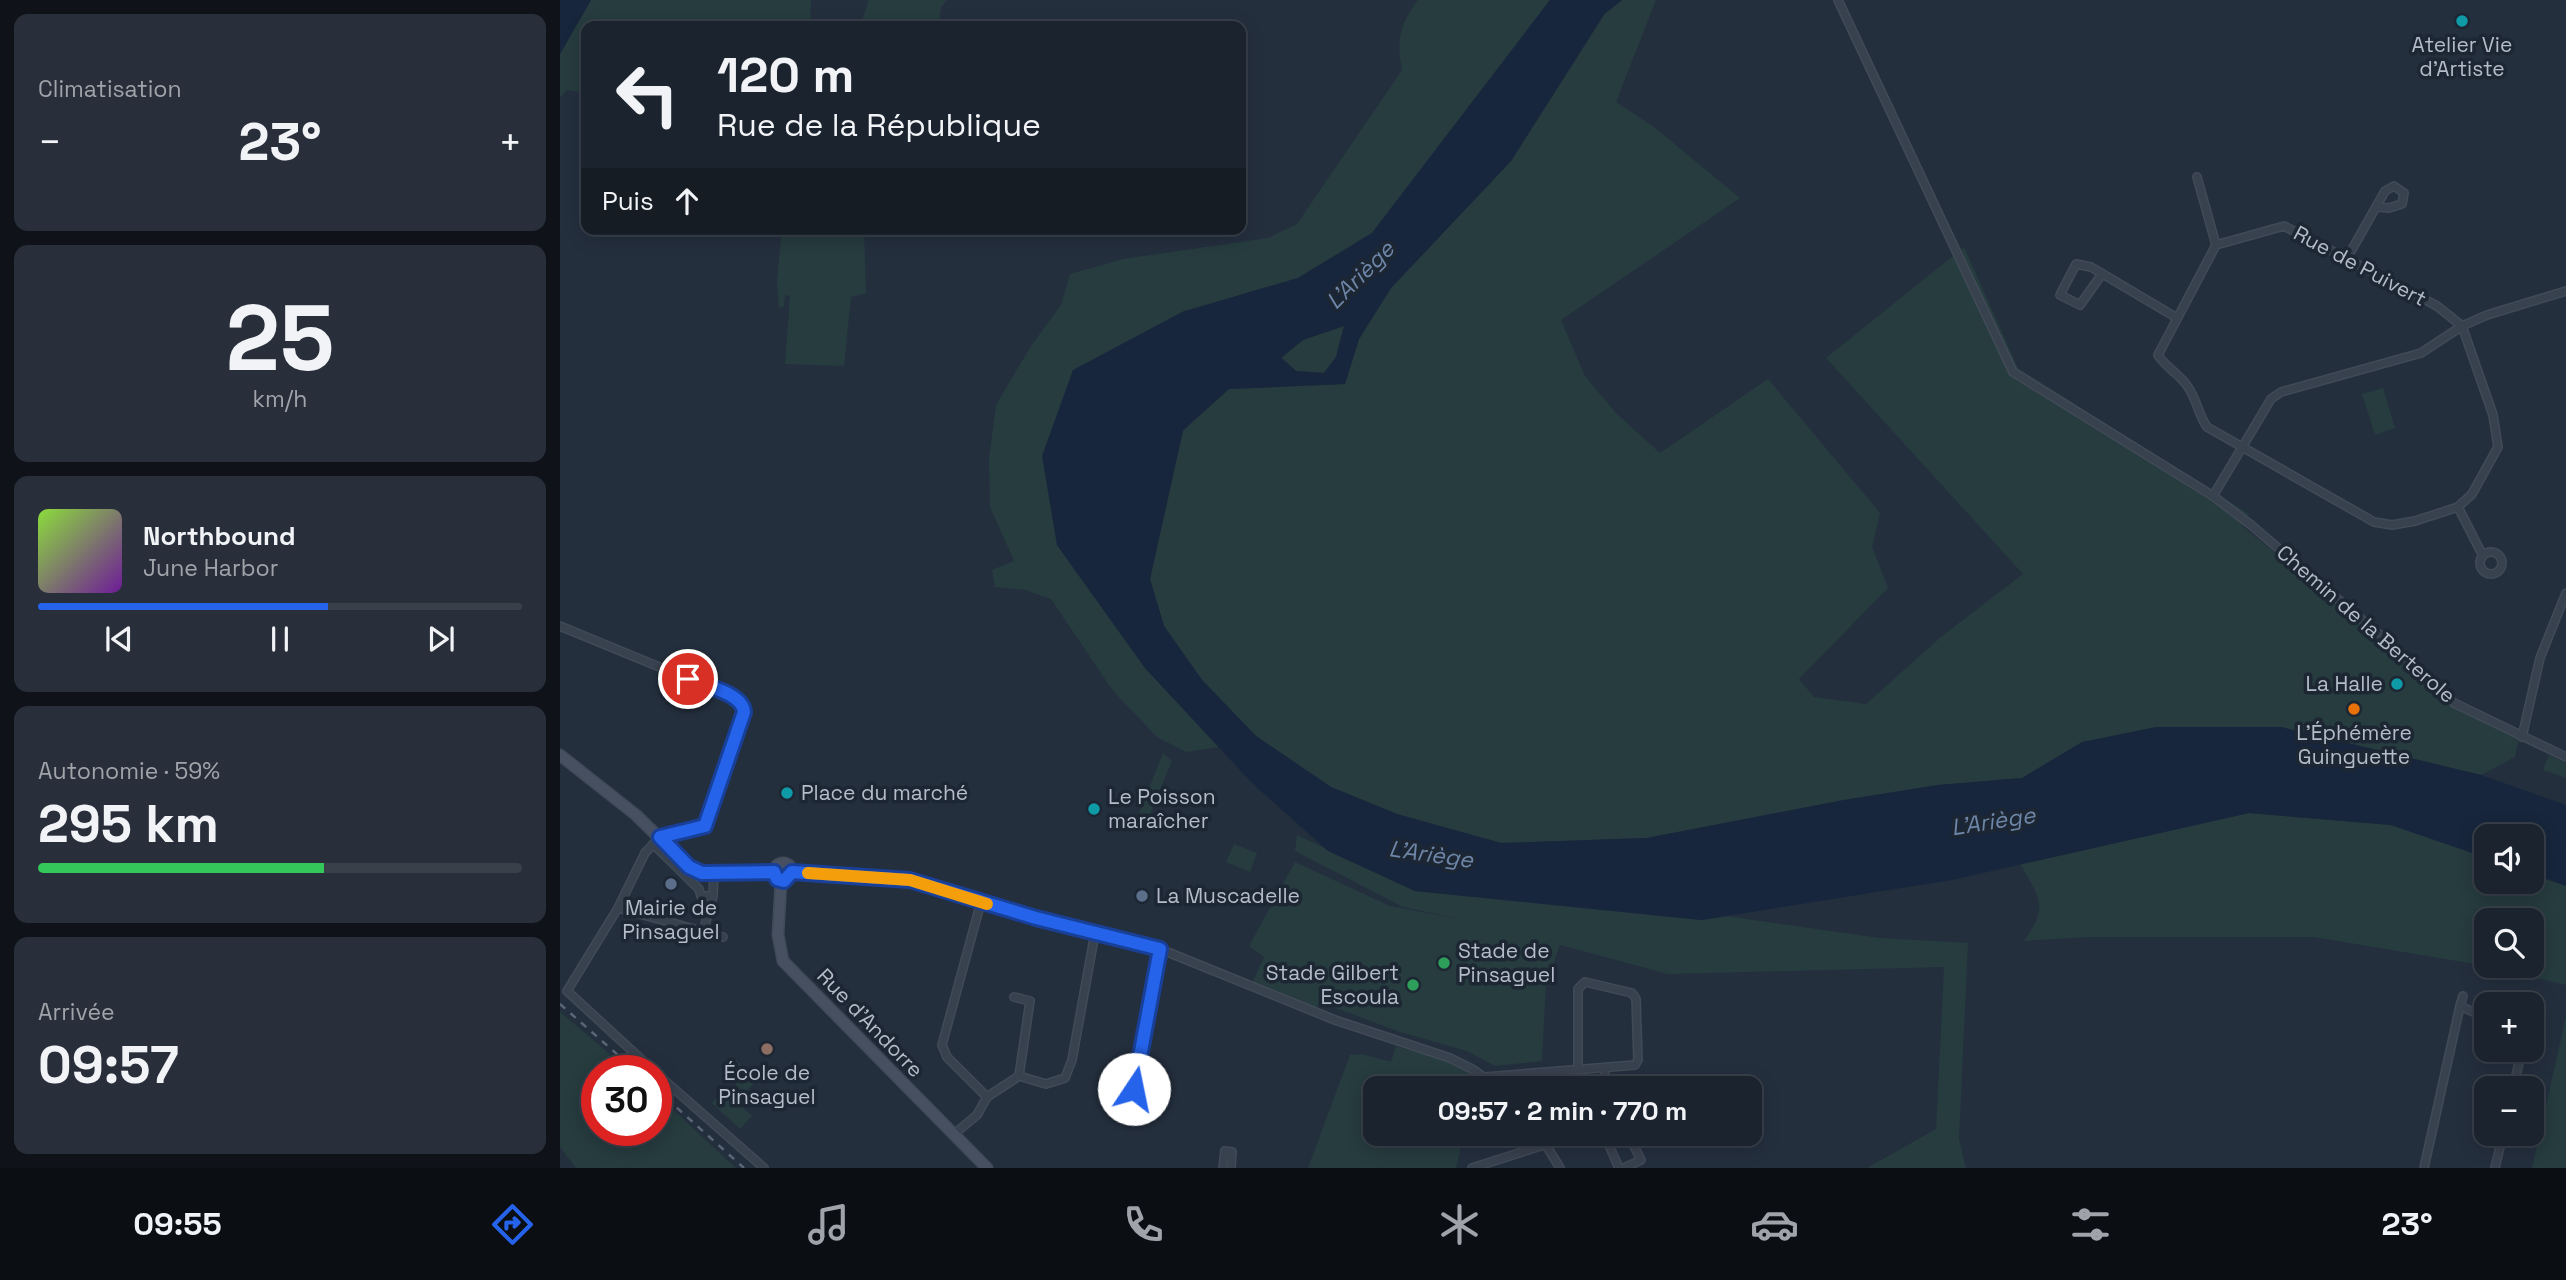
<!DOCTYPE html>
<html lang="fr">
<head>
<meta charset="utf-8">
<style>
	body { margin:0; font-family:"Space Grotesk",sans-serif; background:#282f3a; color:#f1f3f6; height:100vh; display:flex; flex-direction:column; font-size:26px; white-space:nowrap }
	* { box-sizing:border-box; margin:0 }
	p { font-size:23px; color:#a0a4aa }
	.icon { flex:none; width:38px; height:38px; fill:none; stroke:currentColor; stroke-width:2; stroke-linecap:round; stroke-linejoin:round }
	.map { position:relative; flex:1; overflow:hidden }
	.sheet { display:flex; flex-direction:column; gap:14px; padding:14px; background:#0f1319; width:560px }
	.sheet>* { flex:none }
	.banner { position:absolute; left:21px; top:21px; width:665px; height:214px; border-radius:14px; box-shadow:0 4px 18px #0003,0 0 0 2px #39404a; background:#1b232e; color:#f1f3f6; overflow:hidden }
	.controls { position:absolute; left:1914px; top:824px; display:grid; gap:14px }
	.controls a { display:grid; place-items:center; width:70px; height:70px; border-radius:14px; background:#1b232e; box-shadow:0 4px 18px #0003,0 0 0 2px #39404a; font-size:35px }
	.speed { position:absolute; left:21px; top:1055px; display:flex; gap:14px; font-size:35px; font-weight:700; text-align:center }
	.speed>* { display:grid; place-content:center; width:91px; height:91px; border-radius:50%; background:#1b232e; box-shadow:0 4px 18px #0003,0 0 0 2px #39404a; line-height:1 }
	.speed .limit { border:10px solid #d22; background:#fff; color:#111 }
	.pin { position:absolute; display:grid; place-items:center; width:60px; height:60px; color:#fff; margin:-30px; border:4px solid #fff; border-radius:50%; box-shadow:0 2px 7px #0007 }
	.me { position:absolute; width:77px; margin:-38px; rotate:11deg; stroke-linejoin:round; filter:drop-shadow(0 0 5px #0008) }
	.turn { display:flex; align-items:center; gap:24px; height:147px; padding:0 21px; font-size:32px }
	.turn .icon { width:91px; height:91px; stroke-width:2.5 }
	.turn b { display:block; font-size:49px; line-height:60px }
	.then { display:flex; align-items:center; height:66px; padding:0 21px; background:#0003; gap:14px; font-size:26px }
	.big { font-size:52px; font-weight:800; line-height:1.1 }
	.sheet .card { flex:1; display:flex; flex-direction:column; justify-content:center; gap:10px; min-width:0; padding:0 24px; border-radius:14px; background:#282f3a }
	.sheet .dial { align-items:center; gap:0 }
	.dial b { font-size:91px; line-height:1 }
	.song { display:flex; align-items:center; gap:21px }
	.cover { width:84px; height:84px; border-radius:10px; background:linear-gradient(135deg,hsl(90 70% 55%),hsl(280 70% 35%)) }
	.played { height:7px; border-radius:4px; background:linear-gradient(90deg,#2563eb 60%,#39404a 60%) }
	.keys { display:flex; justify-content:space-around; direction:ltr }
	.heat { display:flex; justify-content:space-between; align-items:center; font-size:38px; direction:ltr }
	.charge { height:10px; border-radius:5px; background:linear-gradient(90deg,#34c759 59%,#39404a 0) }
	.trip { position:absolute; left:803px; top:1076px; width:399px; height:70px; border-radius:14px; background:#1b232e; box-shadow:0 4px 18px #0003,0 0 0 2px #39404a; font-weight:800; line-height:70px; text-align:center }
	.dock { display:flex; height:112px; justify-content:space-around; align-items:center; background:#0b0e12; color:#a0a4aa }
	.dock .icon { width:49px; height:49px }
	.dock .current { color:#2563eb }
	.dock b { font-size:32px; color:#f1f3f6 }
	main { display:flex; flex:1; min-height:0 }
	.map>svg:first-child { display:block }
</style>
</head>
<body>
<main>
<section class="sheet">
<div class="card"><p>Climatisation</p>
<div class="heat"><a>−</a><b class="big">23°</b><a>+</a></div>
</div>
<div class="card dial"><b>25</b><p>km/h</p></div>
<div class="card">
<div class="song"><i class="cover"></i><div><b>Northbound</b><p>June Harbor</p></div></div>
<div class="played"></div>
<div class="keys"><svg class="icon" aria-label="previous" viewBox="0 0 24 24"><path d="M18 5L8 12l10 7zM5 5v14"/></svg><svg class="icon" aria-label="pause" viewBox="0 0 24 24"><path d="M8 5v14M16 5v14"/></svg><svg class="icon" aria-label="next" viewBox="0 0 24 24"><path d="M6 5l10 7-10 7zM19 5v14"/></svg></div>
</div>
<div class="card"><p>Autonomie · 59%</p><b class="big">295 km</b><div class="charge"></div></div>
<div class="card"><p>Arrivée</p><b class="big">09:57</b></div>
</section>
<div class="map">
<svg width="2006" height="1168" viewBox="0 0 2006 1168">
	<rect width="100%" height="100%" fill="#242f3e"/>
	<g fill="#263c3f">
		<polygon points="31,0 251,0 250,26 26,26 26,93 7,90 0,97 0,54"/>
		<polygon points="309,0 387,0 381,7 379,26 300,26"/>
		<path d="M858 0H990L812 233 738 278 622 312 497 545 585 668 659 747 626 752 597 737 553 691 491 599 465 590 435 587 432 570 454 561 430 507 429 459 436 405 471 346 501 305 510 274 563 259 708 238 737 224 842 70C836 40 840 24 858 0Z"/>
		<polygon points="1062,0 1096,0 1056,102 1094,127 1180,198 1001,320 1025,376 1056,413 1100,453 1208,379 1320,513 1312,547 1328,588 1239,679 1254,697 1306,704 1382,636 1463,574 1266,358 1404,247 1458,368 1689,514 1682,526 1835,651 1894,707 1959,739 1955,757 1921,775 1721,727 1523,742 1462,778 1378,785 1284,800 1087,838 941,843 837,814 771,787 696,736 642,680 604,626 590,579 623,431 669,389 785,384 799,339 831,288 951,161 1045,14"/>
		<polygon points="222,229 304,229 306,293 291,297 284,366 225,364 230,296 225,295 224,306 219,308 217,280"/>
		<polygon points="784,326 776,357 764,373 736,371 721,357 743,340"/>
		<polygon points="1823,388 1835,428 1815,435 1802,394"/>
		<polygon points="603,753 612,761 583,830 574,826"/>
		<polygon points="1989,755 2006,763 2006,778 1983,770"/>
		<path d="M1689 813 1831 825 1927 858V882H1972V874L2006 886V985L1928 966H1972V920H1927V966L1754 937H1527L1464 941C1489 906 1480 898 1460 864Z"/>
		<polygon points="737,835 855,891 1142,920 1165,916 1320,938 1408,943 1399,1139 1406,1168 1307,1168 1376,1129 1384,967 1108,974 1000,945 986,985 982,1061 935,1066 907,1051 840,1032 760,1002 757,1008 692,983 704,957 689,946 735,862 830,906 905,920 843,907 735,851"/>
		<polygon points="674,844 697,853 690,872 666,862"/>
		<polygon points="0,1012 70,1071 37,1071 37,1130 96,1130 96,1094 176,1168 16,1168 0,1147"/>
		<polygon points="2006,1016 2006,1168 1972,1168"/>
		<polygon points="836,1046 885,1060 918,1076 915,1088 816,1088 816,1134 904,1134 896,1168 748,1168 790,1055 802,1054 831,1062"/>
		<polygon points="173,1057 197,1081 184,1093 161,1069"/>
		<polygon points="164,1090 192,1116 180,1129 152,1103"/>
	</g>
	<g fill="#17263c" fill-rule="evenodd">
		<polygon points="0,0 31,0 0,54"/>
		<path d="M990 0H1062L1044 14 951 161 831 288 799 339 785 384 669 389 623 430 590 579 604 626 642 680 696 736 771 787 837 814 941 843 1087 838 1284 800 1378 785 1462 778 1522 742 1596 727H1721L1921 775 2006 805V886L1972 874V836H1927V858L1831 825 1689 813 1392 880 1142 920 855 891 768 851 692 783 585 668 497 545 482 456 513 370 622 312 738 278 812 233ZM784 326 776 357 764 373 736 371 721 358 743 340Z"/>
	</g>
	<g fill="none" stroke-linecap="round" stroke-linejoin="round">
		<defs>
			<g id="street">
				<polyline points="1278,0 1453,372 1653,496 1691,525 1834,647 1894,703 2006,757"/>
				<polyline points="1637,177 1656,245"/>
				<path d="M1724 226 1877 306 1902 326 1933 415 1938 447 1912 494 1898 507 1855 521 1832 525 1814 522 1647 427C1638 414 1637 400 1628 387 1620 374 1606 368 1598 355L1656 245Z"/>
				<polyline points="1786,260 1825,191 1834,186 1844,193 1842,204 1829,208 1817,207"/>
				<polyline points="1542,274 1520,305 1500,295 1516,264 1531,267 1617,318"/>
				<polyline points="1653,496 1711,399 1721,392 1861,353 1902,326 1927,315 2006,291"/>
				<polyline points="1898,507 1923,556"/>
				<circle cx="1931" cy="563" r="11"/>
				<polyline points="0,626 177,699 184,706 145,826 100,837 85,853 58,908 7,991 94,1071"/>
				<polyline points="1962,737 1980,658 2006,593"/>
				<polyline points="93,844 139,889 141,896 153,896 154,873"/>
				<polyline points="232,872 350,880 476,918 600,949 775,1020 890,1058 914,1070 938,1088"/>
				<polyline points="421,902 382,1045 387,1057 427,1097"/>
				<polyline points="58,908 163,937"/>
				<polyline points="143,932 153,896"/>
				<polyline points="454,997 470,1001 459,1076"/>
				<polyline points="1900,1006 1903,996"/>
				<polyline points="96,1073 204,1168"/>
				<polyline points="925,1077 1075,1065 1078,1060 1076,999 1072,993 1025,982 1018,989 1018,1069"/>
				<polyline points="945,1088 954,1075"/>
				<polyline points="1045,1088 1045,1069"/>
				<polyline points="1953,1088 1962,1050"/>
				<polyline points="574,1089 600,949"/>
				<polyline points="979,1134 1000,1168"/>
				<polyline points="1044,1134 1059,1168"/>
				<polyline points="393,1135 417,1115 427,1097 459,1076 486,1084 505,1078 512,1060 535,933"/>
				<polyline points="1045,1141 1072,1142 1081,1160 1064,1168"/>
				<polyline points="665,1151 672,1152 671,1168"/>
				<polyline points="663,1168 665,1151"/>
				<polyline points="912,1168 987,1144"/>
				<polyline points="1864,1168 1900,1006 1927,1018"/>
				<polyline points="1935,1168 1943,1134"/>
			</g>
			<g id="secondary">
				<polyline points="0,755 76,815 129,867 142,872 214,872"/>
				<circle cx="223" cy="872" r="9"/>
				<polyline points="221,881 218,935 223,961 427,1168"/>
			</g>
		</defs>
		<use href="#street" stroke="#414a57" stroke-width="10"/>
		<use href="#secondary" stroke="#414a57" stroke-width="13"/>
		<use href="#street" stroke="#38414e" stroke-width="7"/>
		<use href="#secondary" stroke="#465061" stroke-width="10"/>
		<g stroke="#5a6575" stroke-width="2.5" stroke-dasharray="7 7" stroke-linecap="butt">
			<polyline points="0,1004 76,1071"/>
			<polyline points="96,1089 184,1168"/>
		</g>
	</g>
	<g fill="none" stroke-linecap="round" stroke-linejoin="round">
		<defs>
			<path id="route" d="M128 679C143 685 183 693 184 712L145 826 100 837 129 867 142 873 214 872 217 879 224 881 232 872 350 880 476 918 600 949 574 1089"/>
		</defs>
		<use href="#route" stroke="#184099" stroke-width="18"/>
		<use href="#route" stroke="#2563eb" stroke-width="12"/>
		<polyline stroke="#f59e0b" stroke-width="12" points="248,873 350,880 427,904"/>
	</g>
	<g fill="#0f9aa8" stroke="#1d2633" stroke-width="2.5">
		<circle cx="1902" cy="21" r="7"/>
		<circle cx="1837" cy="684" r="7"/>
		<circle cx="227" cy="793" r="7"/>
		<circle cx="534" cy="809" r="7"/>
	</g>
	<circle fill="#e8710a" stroke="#1d2633" stroke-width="2.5" cx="1794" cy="709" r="7"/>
	<g fill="#5c6f8a" stroke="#1d2633" stroke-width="2.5">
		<circle cx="111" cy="884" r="7"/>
		<circle cx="582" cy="896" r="7"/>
	</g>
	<g fill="#2e9e5b" stroke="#1d2633" stroke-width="2.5">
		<circle cx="884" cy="963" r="7"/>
		<circle cx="853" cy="985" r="7"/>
	</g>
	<circle fill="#8d6e63" stroke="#1d2633" stroke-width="2.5" cx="207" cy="1049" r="7"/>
	<g text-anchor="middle" stroke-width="7" stroke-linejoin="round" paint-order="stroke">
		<g font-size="21" fill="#b4bcc9" stroke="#1d2633">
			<text x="1902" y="52">Atelier Vie<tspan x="1902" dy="24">d'Artiste</tspan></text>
			<text x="1823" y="691" text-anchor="end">La Halle</text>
			<text x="1794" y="740">L'Éphémère<tspan x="1794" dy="24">Guinguette</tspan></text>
			<text x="241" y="800" text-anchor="start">Place du marché</text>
			<text x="548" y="804" text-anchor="start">Le Poisson<tspan x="548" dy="24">maraîcher</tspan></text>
			<text x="596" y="903" text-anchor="start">La Muscadelle</text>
			<text x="111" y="915">Mairie de<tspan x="111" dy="24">Pinsaguel</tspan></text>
			<text x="898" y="958" text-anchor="start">Stade de<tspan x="898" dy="24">Pinsaguel</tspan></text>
			<text x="839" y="980" text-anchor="end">Stade Gilbert<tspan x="839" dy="24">Escoula</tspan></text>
			<text x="207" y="1080">École de<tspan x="207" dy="24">Pinsaguel</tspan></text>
		</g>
		<g font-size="21" fill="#b4bcc9" stroke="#1d2633">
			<text transform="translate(1800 266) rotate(28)" y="7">Rue de Puivert</text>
			<text transform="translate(1806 624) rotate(41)" y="7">Chemin de la Berterole</text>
			<text transform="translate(310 1023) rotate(46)" y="7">Rue d'Andorre</text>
		</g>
		<g font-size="23" font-style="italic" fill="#6d86a8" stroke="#1d2633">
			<text transform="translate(800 275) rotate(-45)" y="8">L'Ariège</text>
			<text transform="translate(1433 821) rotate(-9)" y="8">L'Ariège</text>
			<text transform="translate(871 854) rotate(8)" y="8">L'Ariège</text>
		</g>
	</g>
</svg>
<div class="controls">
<a><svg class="icon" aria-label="sound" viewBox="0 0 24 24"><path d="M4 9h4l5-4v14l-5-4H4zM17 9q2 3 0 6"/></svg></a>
<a><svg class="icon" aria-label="search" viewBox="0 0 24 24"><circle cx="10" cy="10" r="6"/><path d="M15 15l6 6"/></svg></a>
<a>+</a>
<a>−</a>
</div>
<div class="speed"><div class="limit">30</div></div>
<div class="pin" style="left:128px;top:679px;background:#d93025"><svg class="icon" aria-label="arrive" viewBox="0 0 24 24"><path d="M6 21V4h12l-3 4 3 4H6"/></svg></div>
<svg class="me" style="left:574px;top:1089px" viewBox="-20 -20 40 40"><circle r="19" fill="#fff"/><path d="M0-13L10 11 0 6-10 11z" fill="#2563eb"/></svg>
<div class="trip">09:57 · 2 min · 770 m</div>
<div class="banner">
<div class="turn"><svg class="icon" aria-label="left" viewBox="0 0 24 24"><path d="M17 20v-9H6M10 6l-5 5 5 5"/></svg><div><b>120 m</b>Rue de la République</div></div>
<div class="then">Puis<svg class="icon" aria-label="ahead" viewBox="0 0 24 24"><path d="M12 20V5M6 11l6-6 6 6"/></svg></div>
</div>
</div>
</main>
<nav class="dock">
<b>09:55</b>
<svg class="icon current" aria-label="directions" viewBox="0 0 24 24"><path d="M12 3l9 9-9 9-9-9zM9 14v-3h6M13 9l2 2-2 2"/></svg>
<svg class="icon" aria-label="music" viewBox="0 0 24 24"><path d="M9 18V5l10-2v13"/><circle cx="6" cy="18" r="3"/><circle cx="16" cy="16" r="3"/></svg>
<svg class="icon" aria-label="phone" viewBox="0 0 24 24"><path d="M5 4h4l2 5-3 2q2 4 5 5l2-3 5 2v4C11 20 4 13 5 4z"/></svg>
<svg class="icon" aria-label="climate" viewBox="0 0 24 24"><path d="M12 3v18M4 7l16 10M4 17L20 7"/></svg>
<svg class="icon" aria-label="car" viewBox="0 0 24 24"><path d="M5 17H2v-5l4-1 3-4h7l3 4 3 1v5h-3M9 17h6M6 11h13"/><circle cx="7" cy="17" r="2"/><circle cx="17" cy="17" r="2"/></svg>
<svg class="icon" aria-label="filters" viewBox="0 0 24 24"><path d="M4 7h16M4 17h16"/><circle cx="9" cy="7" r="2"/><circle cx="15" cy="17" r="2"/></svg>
<b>23°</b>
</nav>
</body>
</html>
